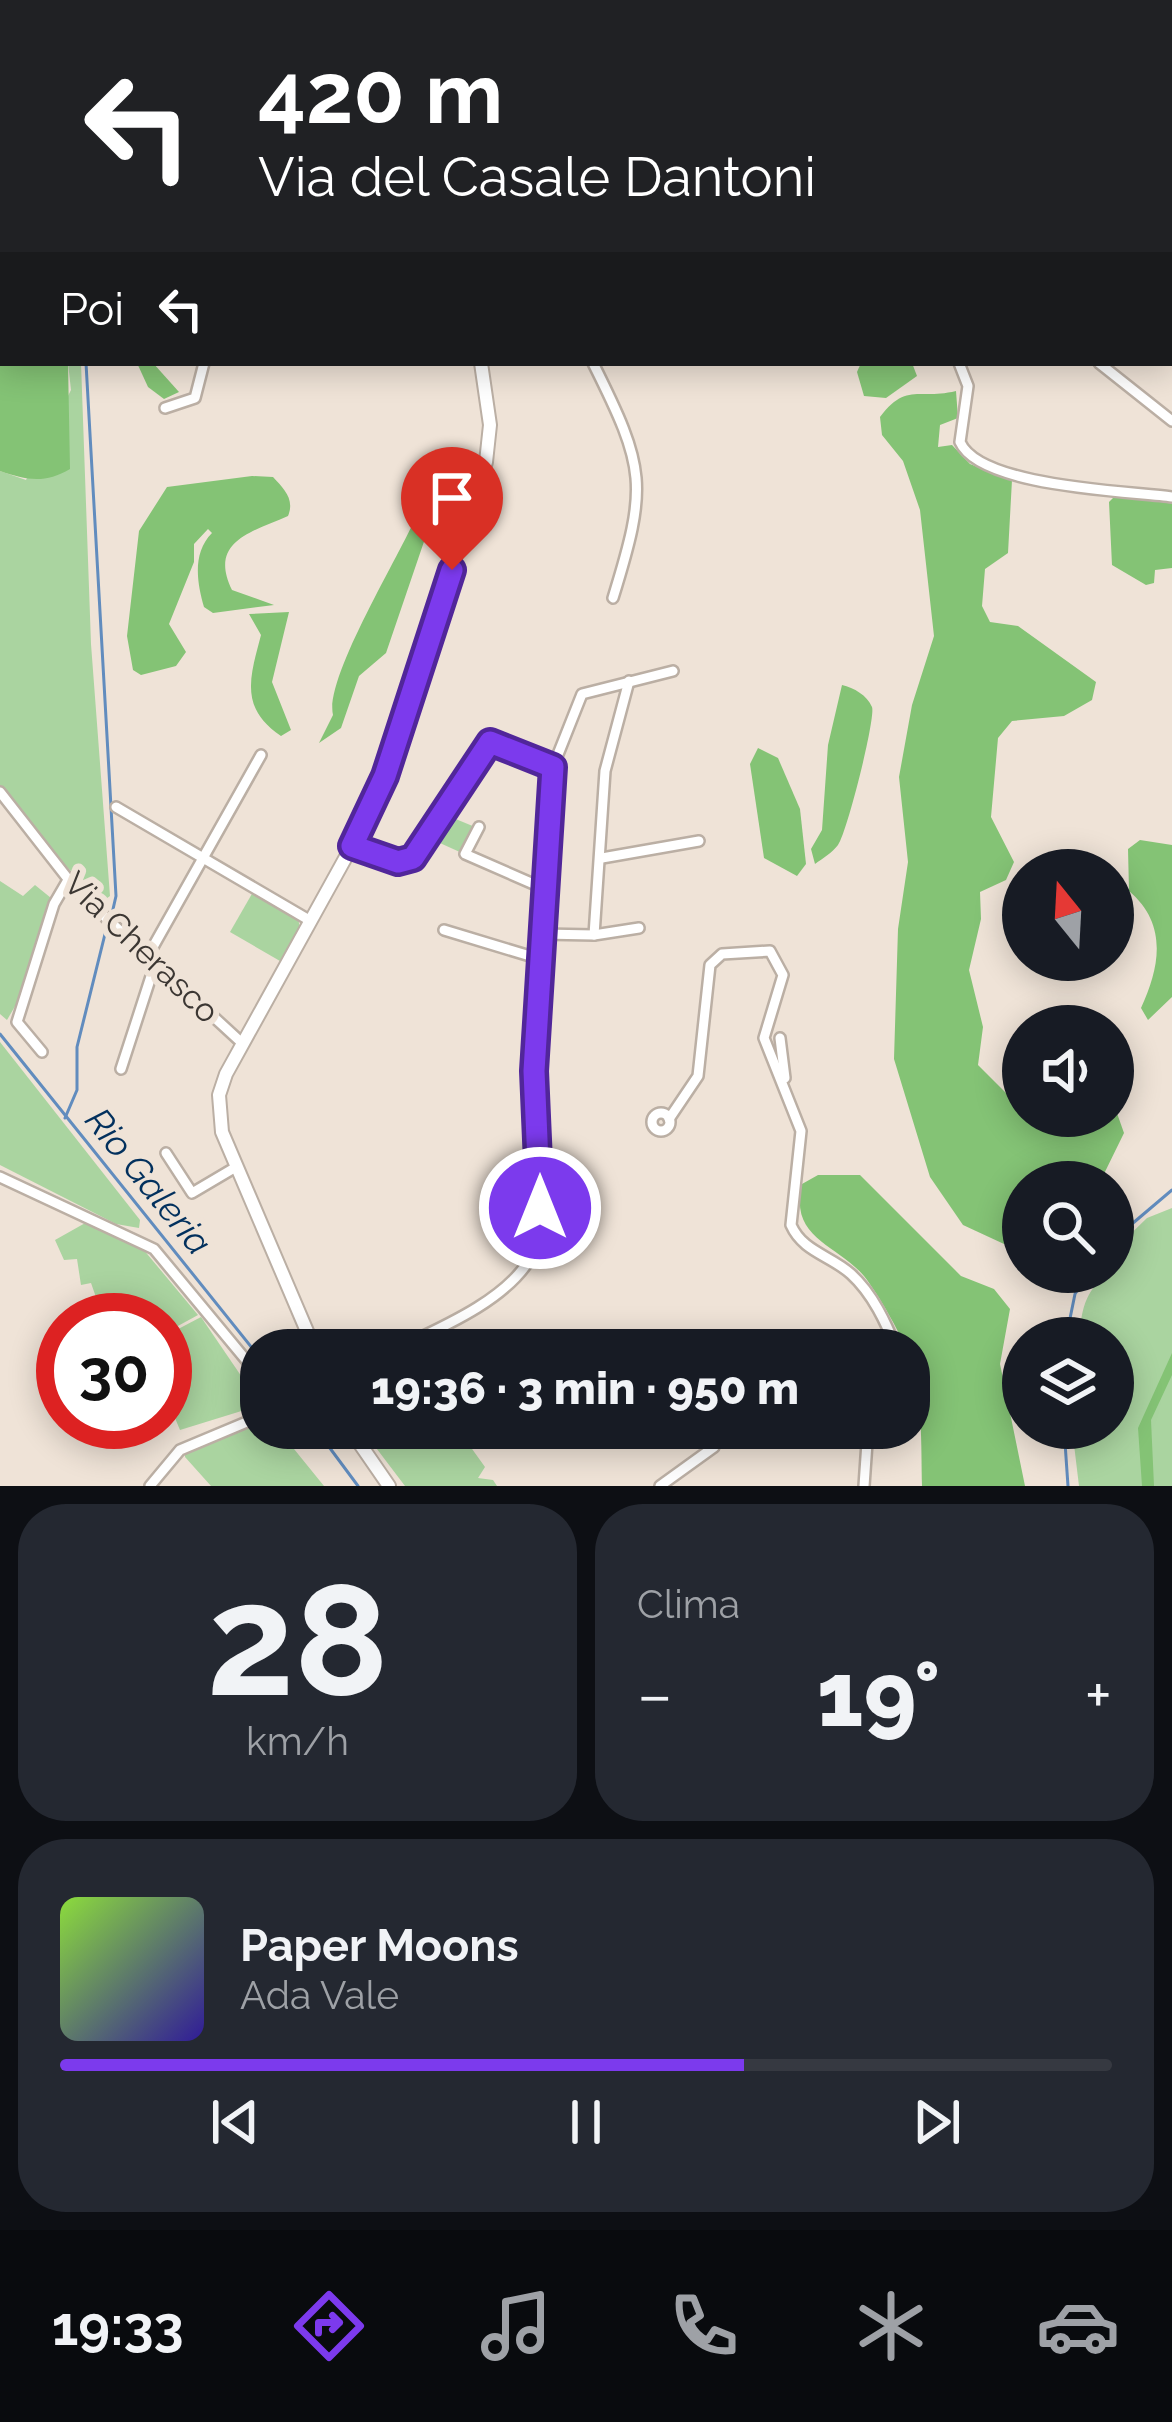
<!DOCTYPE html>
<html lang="it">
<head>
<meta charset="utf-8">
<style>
	body { margin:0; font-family:Raleway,sans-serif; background:#242831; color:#f1f3f6; height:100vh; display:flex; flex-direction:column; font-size:45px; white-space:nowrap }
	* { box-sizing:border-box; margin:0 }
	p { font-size:39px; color:#9ea1a6 }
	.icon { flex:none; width:66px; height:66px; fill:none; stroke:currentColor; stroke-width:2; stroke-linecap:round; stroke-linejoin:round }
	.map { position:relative; height:1486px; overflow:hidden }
	.details { display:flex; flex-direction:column; gap:18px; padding:18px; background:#0d0f14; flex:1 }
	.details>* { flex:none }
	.guide { position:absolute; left:0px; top:0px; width:1173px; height:366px; box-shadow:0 6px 30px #0003; background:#202124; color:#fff; overflow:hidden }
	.needle { width:78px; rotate:342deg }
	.tools { position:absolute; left:1002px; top:849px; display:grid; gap:24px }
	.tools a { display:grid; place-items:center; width:132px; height:132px; border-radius:50%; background:#171b24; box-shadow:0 6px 30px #0003; font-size:60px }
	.speed { position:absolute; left:36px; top:1293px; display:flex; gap:24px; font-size:60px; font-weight:700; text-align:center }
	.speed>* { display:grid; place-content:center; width:156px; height:156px; border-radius:50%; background:#171b24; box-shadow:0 6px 30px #0003; line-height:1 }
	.speed .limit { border:18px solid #d22; background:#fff; color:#111 }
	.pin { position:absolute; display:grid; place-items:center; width:102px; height:102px; color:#fff; margin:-123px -51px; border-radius:50% 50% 50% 0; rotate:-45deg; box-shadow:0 0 12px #0007 }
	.pin .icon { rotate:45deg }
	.me { position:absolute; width:132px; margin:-66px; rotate:0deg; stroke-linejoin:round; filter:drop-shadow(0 0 9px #0008) }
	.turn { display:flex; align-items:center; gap:42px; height:252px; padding:0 60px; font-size:54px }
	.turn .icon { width:156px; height:156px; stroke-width:2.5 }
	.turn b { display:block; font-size:84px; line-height:102px }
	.then { display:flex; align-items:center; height:114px; padding:0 60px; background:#0003; gap:24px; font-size:45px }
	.big { font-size:90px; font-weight:800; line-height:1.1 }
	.details .tile { flex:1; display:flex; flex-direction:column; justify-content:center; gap:18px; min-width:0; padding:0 42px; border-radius:48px; background:#242831 }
	.details .dial { align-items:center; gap:0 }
	.dial b { font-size:156px; line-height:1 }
	.song { display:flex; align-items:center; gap:36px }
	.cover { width:144px; height:144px; border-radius:18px; background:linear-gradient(135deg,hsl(90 70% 55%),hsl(250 70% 35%)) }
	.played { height:12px; border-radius:6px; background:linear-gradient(90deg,#7c3aed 65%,#363941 65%) }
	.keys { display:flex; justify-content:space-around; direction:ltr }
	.heat { display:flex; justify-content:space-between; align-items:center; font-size:66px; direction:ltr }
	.details .tiles { flex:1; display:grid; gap:18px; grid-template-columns:1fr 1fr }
	.tile:last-child { grid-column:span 2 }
	.trip { position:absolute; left:240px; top:1329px; width:690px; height:120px; border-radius:48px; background:#171b24; box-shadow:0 6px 30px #0003; font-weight:800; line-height:120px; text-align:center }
	.menu { display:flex; height:192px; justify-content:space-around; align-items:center; background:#090b0e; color:#9ea1a6 }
	.menu .icon { width:84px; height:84px }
	.menu .on { color:#7c3aed }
	.menu b { font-size:54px; color:#f1f3f6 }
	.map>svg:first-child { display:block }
</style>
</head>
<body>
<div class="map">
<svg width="1172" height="1486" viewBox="0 0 1172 1486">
	<rect width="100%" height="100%" fill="#efe3d7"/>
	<g fill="#aad4a0">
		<polygon points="68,363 81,363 91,644 110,896 103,901 57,858 0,789 0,471 26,480 71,390"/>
		<polygon points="446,815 475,827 462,853 431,839"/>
		<polygon points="0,881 23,896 35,885 51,898 21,996 7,1020 0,1014"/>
		<polygon points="253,892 298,919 300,927 280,961 230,932"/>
		<polygon points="0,1042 140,1220 139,1228 116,1224 0,1165"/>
		<path d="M1172 1208V1486H1079L1072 1428H1113V1338H1079C1082 1306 1086 1287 1113 1272V1251L1147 1218Z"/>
		<polygon points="87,1222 143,1249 198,1315 165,1333 165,1320 104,1320 91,1283 81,1285 77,1259 64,1260 55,1240"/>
		<polygon points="201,1317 261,1405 180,1430 165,1394 165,1336"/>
		<polygon points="261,1423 261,1428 277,1428 324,1486 211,1486 185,1457 185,1451"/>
		<polygon points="361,1428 457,1428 485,1467 478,1478 493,1480 497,1486 405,1486"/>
	</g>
	<g fill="#84c375">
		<path d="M0 0H60L3 3V363H68L70 469C45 484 26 480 0 471Z"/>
		<polygon points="137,363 153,363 179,392 164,399 148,387"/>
		<polygon points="861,363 912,363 917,376 886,398 864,396 857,372"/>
		<path d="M956 391 958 418 940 425 938 447 952 445 970 464 1012 480 1008 553 985 569 982 606 990 622 1018 626 1096 682 1092 700 1064 716 1012 721 998 738 991 817 1014 862 1006 880 980 892 981 919 969 970 983 1027 978 1065 1006 1093H1023V1116H1113V1102L1124 1133 1100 1182H1023V1241L1004 1244 963 1225 930 1177 894 1059 898 929 908 862 899 777 912 705 934 636 920 510 903 461 882 435 880 417C906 382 919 400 956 391Z"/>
		<path d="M252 476 273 477C284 489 295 499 288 516 252 532 208 541 232 590L274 605 213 613 204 607C197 583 192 553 212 533L208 529 194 544V562L169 624 186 652 176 666 141 675 133 670 127 636 139 531 167 487Z"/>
		<path d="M437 476 444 483 386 653 359 676 341 728 319 743 333 715C324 677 404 549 419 510L418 488 424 489 426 477Z"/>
		<polygon points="1117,494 1172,499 1172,568 1155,570 1154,583 1146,585 1112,565 1109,502"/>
		<path d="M289 612 272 682 291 730 281 736C239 708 250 677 261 635L249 614Z"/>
		<path d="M842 685C854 688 867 695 872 707 876 717 847 833 838 845 832 853 823 858 815 864L811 849 822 830 828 745Z"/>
		<polygon points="758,748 778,758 800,809 806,864 797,876 764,858 750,764"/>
		<path d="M1140 840 1172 845V997L1148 1020 1141 1008C1160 967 1168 924 1129 891L1128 849Z"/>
		<path d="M818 1175H860L961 1276 994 1289 1010 1309 1000 1364 1025 1486H922C921 1444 923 1396 909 1356 903 1338 879 1295 864 1276 836 1243 789 1239 802 1184Z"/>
		<polygon points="1172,1353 1172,1375 1151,1420 1154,1486 1142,1486 1138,1428"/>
	</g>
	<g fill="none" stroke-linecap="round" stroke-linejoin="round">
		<g stroke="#618cbe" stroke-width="3">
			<polyline points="76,0 76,3"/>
			<polyline points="86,363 116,896 111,918"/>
			<polyline points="0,1034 261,1359"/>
			<polyline points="65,1118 77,1090 77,1047 107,926"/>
			<polyline points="1113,1240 1172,1190"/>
			<polyline points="1066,1338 1075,1294 1089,1272"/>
			<polyline points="315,1428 358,1486"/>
			<polyline points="1064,1428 1068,1486"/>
		</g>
		<defs>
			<g id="minor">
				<polyline points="726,0 730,3"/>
				<polyline points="592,3 600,0"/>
				<path d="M593 363C646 469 648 485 613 598"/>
				<path d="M959 363 968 386 960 442C980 487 1127 491 1172 497"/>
				<polyline points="1099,363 1172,421"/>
				<polyline points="165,408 195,398 204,363"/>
				<polyline points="553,767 582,694 673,671"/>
				<polyline points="0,792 79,893 242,1043"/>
				<polyline points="116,807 309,920"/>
				<polyline points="479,827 465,854 545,889"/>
				<path d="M352 846 397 862 413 858 468 768 490 742 553 767C546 867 536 968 534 1068 534 1122 558 1210 530 1259 504 1302 438 1329 394 1350"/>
				<polyline points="602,858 699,841"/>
				<polyline points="444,930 540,959"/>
				<polyline points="542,934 594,935 639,928"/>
				<polyline points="594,935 605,771 629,681"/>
				<polyline points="149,954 261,755"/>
				<polyline points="780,1038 785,1078"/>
				<polyline points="42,1052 17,1022 54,904 68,880"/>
				<polyline points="121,1069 156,961"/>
				<circle cx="661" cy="1122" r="9"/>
				<path d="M669 1119 698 1076 710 965 722 954 770 951 783 975 764 1038 801 1131 791 1225C803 1252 830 1255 851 1274 873 1294 886 1323 897 1350"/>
				<polyline points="166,1153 192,1193 236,1167"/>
				<polyline points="0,1177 154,1249 261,1378"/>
				<polyline points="150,1486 180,1450 261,1416"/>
				<polyline points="660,1486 714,1447"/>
				<polyline points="864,1486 868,1428"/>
			</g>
			<g id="secondary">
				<polyline points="440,0 440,3"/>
				<polyline points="315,1350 222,1132 219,1095 226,1074 352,846 385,776 486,462 490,425 481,363"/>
				<polyline points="349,1428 389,1486"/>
			</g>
		</defs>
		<use href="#minor" stroke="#bbafa4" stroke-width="14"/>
		<use href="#secondary" stroke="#bbafa4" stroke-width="16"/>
		<use href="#minor" stroke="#fff" stroke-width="9"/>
		<use href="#secondary" stroke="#fff" stroke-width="12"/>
	</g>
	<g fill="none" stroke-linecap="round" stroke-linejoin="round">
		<defs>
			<polyline id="route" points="452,570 385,776 352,846 398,862 413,858 490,742 553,767 534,1071 540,1208"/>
		</defs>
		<use href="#route" stroke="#51269a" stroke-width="30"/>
		<use href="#route" stroke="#7c3aed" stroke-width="21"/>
	</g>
	<g text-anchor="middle" stroke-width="12" stroke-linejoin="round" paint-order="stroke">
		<g font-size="33" fill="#3c3733" stroke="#efe3d7">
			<text transform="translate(142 947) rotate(44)" y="12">Via Cherasco</text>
		</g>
		<g font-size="36" font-style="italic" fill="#02305d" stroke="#efe3d7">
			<text transform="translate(149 1181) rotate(51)" y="13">Rio Galeria</text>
		</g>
	</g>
</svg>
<div class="tools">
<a><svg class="needle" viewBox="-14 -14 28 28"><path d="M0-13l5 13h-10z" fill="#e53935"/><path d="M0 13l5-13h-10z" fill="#9ea1a6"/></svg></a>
<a><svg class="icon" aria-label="sound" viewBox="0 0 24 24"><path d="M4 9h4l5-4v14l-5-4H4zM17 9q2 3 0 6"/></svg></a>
<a><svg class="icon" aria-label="search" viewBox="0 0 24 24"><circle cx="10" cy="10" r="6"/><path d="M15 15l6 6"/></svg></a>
<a><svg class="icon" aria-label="layers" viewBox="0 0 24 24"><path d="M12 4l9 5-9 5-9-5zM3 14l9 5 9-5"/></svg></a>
</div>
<div class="speed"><div class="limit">30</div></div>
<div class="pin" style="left:452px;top:570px;background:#d93025"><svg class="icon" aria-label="arrive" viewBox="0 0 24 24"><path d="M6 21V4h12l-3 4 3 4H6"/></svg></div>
<svg class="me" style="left:540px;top:1208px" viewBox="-20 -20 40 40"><circle r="17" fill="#7c3aed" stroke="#fff" stroke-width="3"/><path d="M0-11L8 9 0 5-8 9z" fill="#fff"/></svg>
<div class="trip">19:36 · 3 min · 950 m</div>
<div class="guide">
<div class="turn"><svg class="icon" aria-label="left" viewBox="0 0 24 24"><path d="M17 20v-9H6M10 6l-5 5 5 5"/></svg><div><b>420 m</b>Via del Casale Dantoni</div></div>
<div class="then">Poi<svg class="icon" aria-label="left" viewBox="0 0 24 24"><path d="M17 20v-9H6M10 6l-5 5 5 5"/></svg></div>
</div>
</div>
<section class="details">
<div class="tiles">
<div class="tile dial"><b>28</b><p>km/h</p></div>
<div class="tile"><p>Clima</p>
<div class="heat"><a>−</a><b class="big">19°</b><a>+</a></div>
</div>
<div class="tile">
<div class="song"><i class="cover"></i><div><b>Paper Moons</b><p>Ada Vale</p></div></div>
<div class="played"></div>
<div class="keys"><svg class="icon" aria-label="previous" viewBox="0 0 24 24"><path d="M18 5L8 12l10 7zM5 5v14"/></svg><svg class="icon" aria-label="pause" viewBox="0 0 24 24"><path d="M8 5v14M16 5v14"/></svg><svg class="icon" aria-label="next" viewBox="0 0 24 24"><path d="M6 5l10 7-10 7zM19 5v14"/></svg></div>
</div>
</div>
</section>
<nav class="menu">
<b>19:33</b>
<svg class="icon on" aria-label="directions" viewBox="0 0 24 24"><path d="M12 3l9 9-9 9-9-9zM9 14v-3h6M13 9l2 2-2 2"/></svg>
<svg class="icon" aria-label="music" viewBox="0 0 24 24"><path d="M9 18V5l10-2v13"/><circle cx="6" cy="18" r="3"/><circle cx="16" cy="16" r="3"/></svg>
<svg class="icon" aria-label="phone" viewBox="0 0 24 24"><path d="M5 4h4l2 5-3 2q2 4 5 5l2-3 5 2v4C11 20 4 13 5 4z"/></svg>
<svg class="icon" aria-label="climate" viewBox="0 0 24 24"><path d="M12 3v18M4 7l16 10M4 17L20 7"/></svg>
<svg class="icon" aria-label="car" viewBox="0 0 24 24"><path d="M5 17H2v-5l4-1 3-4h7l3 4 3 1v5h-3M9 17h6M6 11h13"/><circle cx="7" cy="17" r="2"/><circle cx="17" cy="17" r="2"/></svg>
</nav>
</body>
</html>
